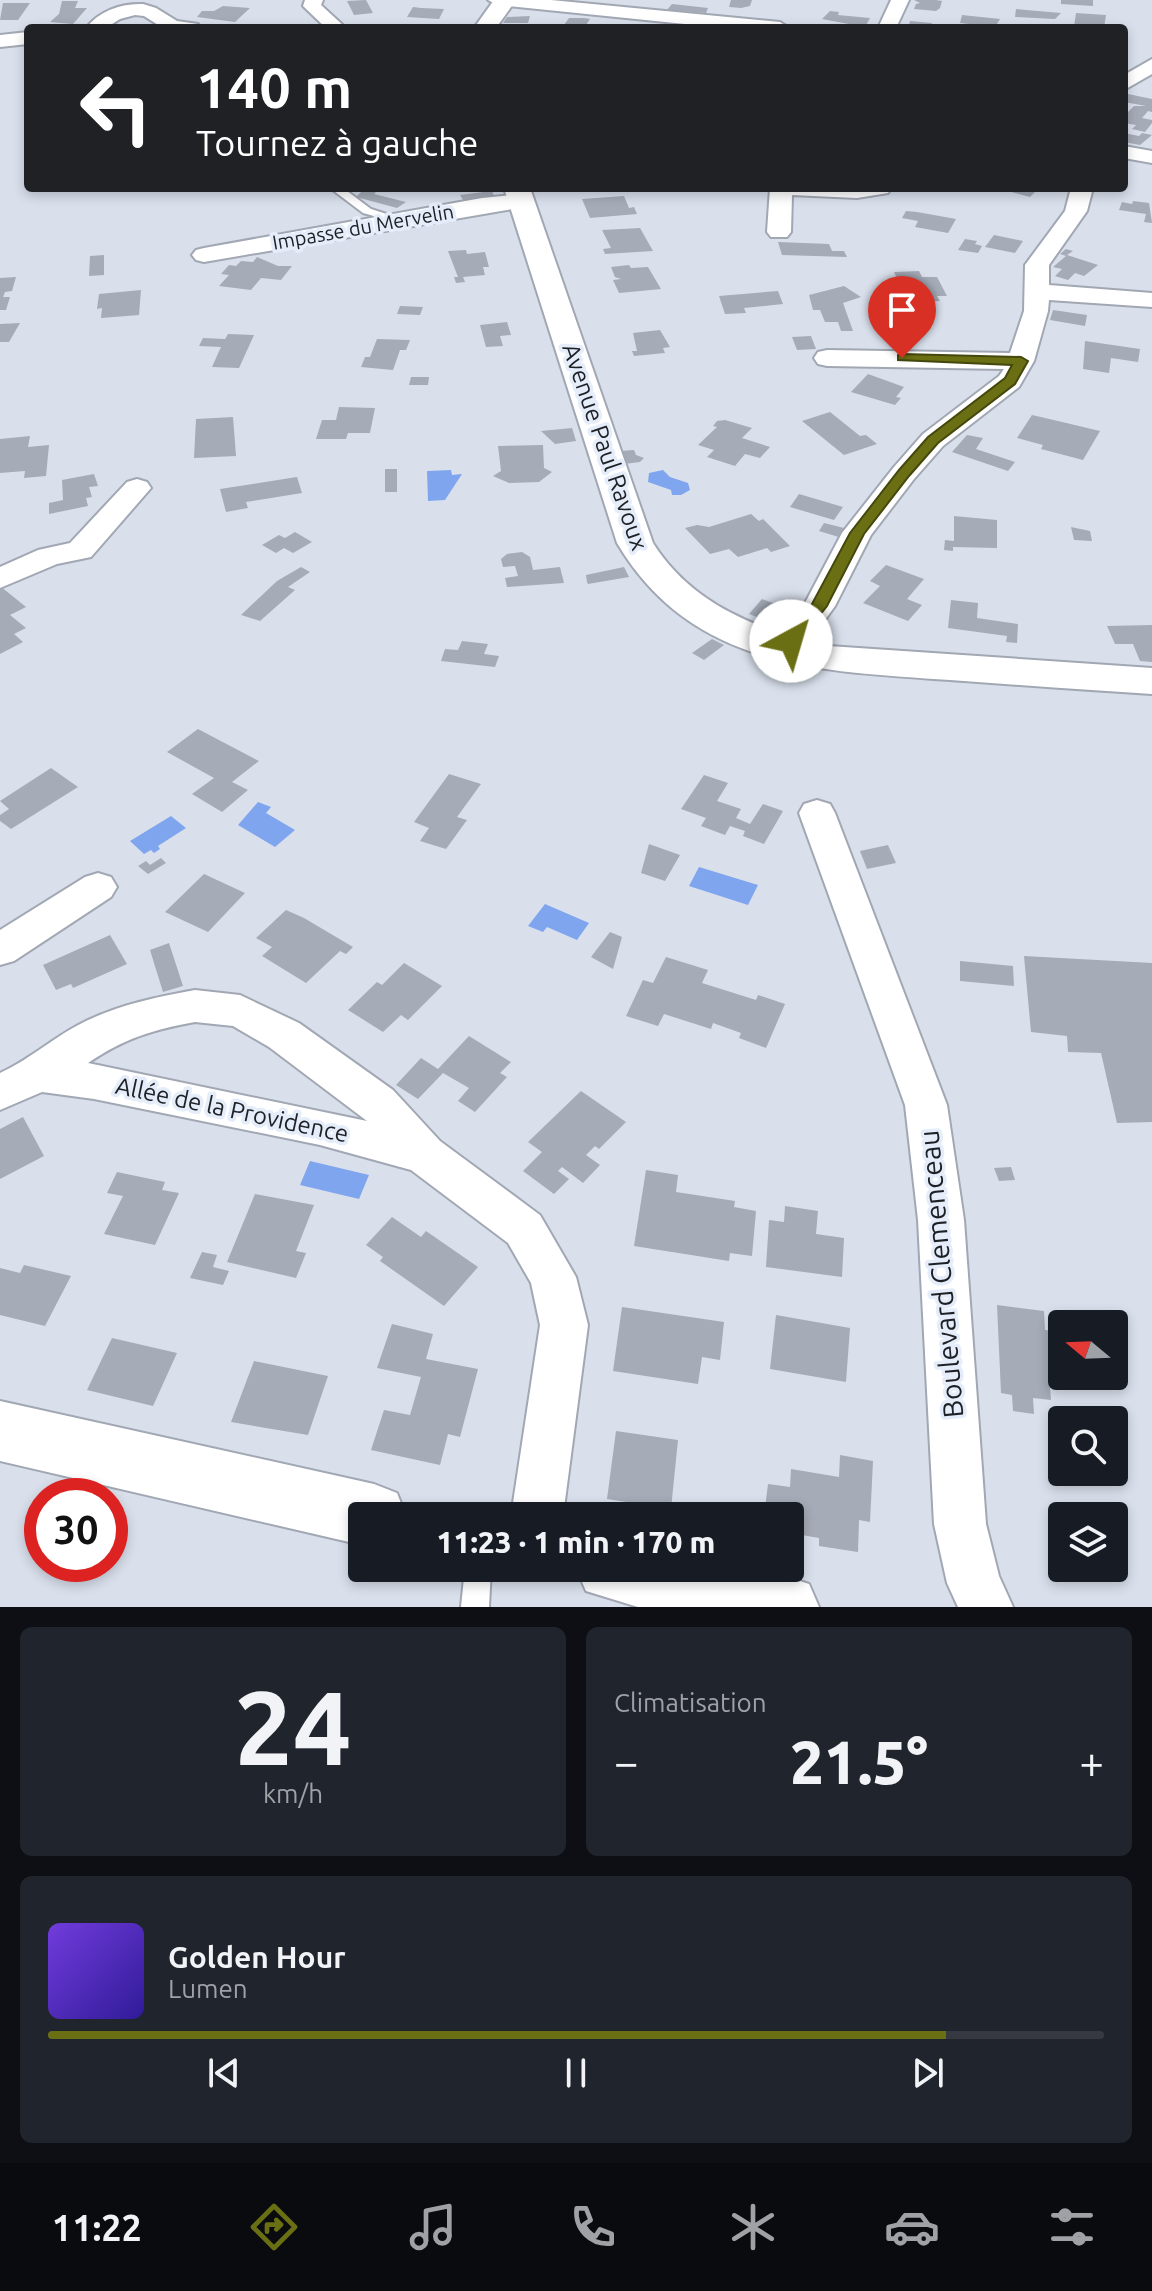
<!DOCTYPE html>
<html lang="fr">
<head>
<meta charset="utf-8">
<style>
	body { margin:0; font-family:Ubuntu,sans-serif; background:#20242c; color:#f1f3f6; height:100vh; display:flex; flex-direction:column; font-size:30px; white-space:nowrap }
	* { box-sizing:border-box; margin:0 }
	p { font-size:26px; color:#9ea1a6 }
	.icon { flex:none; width:44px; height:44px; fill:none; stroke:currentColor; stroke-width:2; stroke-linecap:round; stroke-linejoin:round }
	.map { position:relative; height:1607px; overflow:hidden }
	.panel { display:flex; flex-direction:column; gap:20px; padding:20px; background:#0d0f14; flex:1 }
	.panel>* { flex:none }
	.top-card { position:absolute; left:24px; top:24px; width:1104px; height:168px; border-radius:8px; box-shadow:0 4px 12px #0003; background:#202124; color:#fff; overflow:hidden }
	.needle { width:52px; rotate:289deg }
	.fabs { position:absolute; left:1048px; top:1310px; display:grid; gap:16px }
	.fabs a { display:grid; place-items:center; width:80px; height:80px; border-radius:8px; background:#171b24; box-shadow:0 4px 12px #0003; font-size:40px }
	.speed { position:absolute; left:24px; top:1478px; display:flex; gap:16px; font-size:40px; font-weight:700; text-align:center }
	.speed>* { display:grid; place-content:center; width:104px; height:104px; border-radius:50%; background:#171b24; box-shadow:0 4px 12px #0003; line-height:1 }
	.speed .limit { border:12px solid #d22; background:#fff; color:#111 }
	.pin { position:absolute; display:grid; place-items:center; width:68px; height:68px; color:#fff; margin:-82px -34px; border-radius:50% 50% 50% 0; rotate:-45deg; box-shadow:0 0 8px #0007 }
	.pin .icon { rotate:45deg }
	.me { position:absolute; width:88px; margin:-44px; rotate:39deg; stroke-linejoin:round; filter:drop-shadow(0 0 6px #0008) }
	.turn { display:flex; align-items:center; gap:28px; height:168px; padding:0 40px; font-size:36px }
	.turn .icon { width:104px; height:104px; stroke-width:2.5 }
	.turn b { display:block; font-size:56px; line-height:68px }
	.big { font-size:60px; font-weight:800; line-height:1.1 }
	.panel .tile { flex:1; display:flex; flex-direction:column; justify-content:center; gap:12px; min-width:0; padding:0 28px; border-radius:12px; background:#20242c }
	.panel .dial { align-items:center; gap:0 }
	.dial b { font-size:104px; line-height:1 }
	.song { display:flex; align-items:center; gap:24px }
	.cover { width:96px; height:96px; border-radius:12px; background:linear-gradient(135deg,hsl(260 70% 55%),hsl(250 70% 35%)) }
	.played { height:8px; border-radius:4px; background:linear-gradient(90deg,#6a6f14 85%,#363941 85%) }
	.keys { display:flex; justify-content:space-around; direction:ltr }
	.heat { display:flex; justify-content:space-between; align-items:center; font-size:44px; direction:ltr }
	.panel .tiles { flex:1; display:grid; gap:20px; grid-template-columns:1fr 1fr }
	.tile:last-child { grid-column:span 2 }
	.trip { position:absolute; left:348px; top:1502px; width:456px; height:80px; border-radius:8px; background:#171b24; box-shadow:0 4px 12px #0003; font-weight:800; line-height:80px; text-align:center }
	.tab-bar { display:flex; height:128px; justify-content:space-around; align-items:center; background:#090b0e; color:#9ea1a6 }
	.tab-bar .icon { width:56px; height:56px }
	.tab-bar .current { color:#6a6f14 }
	.tab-bar b { font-size:36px; color:#f1f3f6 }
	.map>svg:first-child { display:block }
</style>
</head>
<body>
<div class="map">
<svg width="1152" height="1607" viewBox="0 0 1152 1607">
	<rect width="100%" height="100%" fill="#d9e0ec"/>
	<g fill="#7fa5ee">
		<polygon points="451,470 452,475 462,474 445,500 428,501 427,471"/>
		<polygon points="663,470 670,477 688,483 690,490 681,495 672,495 671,490 648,482 649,473"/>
		<polygon points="258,802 271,807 266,813 295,830 275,847 238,825"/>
		<polygon points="171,816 186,828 158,846 160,849 154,853 151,850 144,854 130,841"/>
		<polygon points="699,867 758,885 748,905 689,886"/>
		<polygon points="545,904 589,923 577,940 547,927 543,932 528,926"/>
		<polygon points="310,1161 369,1175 359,1199 300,1185"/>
	</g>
	<g fill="#a5abb7">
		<polygon points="366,0 373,13 354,15 347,1"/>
		<polygon points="731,0 752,0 750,6 741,8 729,7"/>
		<polygon points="914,0 936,0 942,1 940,8 936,11 914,9 916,4 920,3"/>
		<polygon points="1061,0 1093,0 1093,6 1061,4"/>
		<polygon points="62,1 78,1 75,8 87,8 73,24 50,22 59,14"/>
		<polygon points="3,3 30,3 18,20 0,20"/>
		<polygon points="672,4 708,8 706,13 667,10"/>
		<polygon points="223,6 250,8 235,22 197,17 202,11 214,11"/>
		<polygon points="413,7 421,8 444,9 439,19 407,17"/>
		<polygon points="1016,9 1026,10 1061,13 1055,19 1015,17"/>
		<polygon points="830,11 839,12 838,15 870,18 865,27 822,19"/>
		<polygon points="1076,13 1106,15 1104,28 1074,27"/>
		<polygon points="962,15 1000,19 995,27 960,23"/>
		<polygon points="530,16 528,23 503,23 507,17"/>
		<polygon points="569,18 584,18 590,19 584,28 569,28 564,25"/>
		<polygon points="910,21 932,23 930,28 908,28"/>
		<polygon points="1128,94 1152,99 1152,112 1148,111 1142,118 1152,120 1152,123 1145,132 1132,129 1136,125 1124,123 1124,111 1128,112 1134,106 1146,106 1124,102"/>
		<polygon points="1124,133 1139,136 1142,133 1152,135 1140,145 1124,142"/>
		<polygon points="365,188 380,188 374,194 406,202 397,208 356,197"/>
		<polygon points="996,188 1034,188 1031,191 1035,192 1030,197"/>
		<polygon points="492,191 495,198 465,203 460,195"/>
		<polygon points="624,196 629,208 634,207 637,214 590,218 582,199"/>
		<polygon points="1133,201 1149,203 1152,223 1144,222 1146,214 1119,210 1122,202 1132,204"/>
		<polygon points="906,211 917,212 956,219 948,233 915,227 918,221 902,218"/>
		<polygon points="640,228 653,251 605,254 603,249 611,248 602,230"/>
		<polygon points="994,235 1023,241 1015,253 985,247"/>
		<polygon points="965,239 977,241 975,244 982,246 978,253 958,250"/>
		<polygon points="778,242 829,244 832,251 844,251 847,257 782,255"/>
		<polygon points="1066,249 1073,251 1067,255 1098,265 1084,276 1075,273 1068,280 1055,276 1062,269 1053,267 1066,256 1060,254"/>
		<polygon points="466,250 467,254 485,252 489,267 483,267 485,275 463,277 465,282 456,283 454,277 458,277 448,251"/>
		<polygon points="104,255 104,275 89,276 90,256"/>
		<polygon points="257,257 278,266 292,266 281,280 261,278 251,290 219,286 229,275 221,274 229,265 236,266 241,261 253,262"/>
		<polygon points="629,265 631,268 648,267 661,289 619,293 613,280 621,279 615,277 611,267"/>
		<polygon points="919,271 922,277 937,277 947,296 937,296 940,301 922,302 912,283 899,283 894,272"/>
		<polygon points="16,277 12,291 5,292 3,297 10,297 6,310 0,310 0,278"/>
		<polygon points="844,286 861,297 843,303 853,331 841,331 838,322 825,322 820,310 813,310 809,295"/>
		<polygon points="141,290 139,315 101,318 102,308 97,309 99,294"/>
		<polygon points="778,291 783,304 744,308 746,313 725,314 719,296"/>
		<polygon points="400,306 423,307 420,315 397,314"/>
		<polygon points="1053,310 1087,315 1085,326 1050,320"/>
		<polygon points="507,322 511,335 500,336 503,346 486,347 480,325"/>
		<polygon points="20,323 9,342 0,342 0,324"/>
		<polygon points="660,330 670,347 663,348 665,353 634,356 632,351 637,351 633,333"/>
		<polygon points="228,334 254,335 239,368 212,367 221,347 199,346 203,338 225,339"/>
		<polygon points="811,336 816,349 797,350 792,337"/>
		<polygon points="377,339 410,340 406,350 400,350 393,370 361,367 365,357 370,357"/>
		<polygon points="1085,341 1140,349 1138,362 1111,358 1109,373 1083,369"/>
		<polygon points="868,374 904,387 896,397 901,398 895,405 851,392"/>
		<polygon points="411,377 429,377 428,385 409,385"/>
		<polygon points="339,407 375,408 370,433 348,433 346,439 316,439 322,420 336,420"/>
		<polygon points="830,412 860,436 866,435 877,444 844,455 802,421"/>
		<polygon points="1032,415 1058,421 1100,431 1083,460 1041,449 1043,445 1017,438"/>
		<polygon points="233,417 236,456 194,458 196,419"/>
		<polygon points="725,420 752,428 742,438 770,447 760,458 745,454 735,466 707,457 714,450 698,445 717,427 713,426 717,421"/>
		<polygon points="572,428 576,441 555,444 541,431"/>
		<polygon points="967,435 983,438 976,449 1015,462 1008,471 952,452"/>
		<polygon points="30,436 28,447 49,445 46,476 24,478 25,471 0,473 0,439"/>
		<polygon points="543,445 544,468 552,472 539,482 509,483 493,476 501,471 498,446"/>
		<polygon points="634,450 636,455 644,458 640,462 624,464 620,451"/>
		<rect x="385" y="469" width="12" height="23"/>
		<polygon points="94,474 98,486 89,487 92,497 86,498 88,506 49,514 49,503 63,500 62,480"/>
		<polygon points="297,477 302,493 246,502 248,508 226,512 220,489"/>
		<polygon points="799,494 843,507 834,520 790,507"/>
		<polygon points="751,514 759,521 763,519 790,546 771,552 767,548 738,557 729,549 710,554 685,528 697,525 709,527"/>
		<polygon points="954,516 997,520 997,548 953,547 953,551 944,550 945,540 954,541"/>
		<polygon points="824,523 848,529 842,538 819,531"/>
		<polygon points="1071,527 1090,531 1092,541 1074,540"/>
		<polygon points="295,532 312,542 293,553 284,548 276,553 262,545 279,535 285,538"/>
		<polygon points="522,552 530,557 533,570 560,567 564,583 507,587 505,578 518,576 515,566 503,567 501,559 507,554"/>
		<polygon points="886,565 924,579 907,599 922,605 908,621 863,603 880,586 870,581"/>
		<polygon points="301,567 310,572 288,587 295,590 260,621 241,615 277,581"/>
		<polygon points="624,567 629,577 588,584 587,582 586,575"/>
		<polygon points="0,586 26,607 10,615 26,628 14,634 23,642 0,654"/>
		<polygon points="762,599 789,609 775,624 749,614"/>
		<polygon points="951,600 978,603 977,618 1018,624 1017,643 1006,642 1007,636 948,628"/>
		<polygon points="1152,625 1152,662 1140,661 1133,644 1115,644 1107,626"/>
		<polygon points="712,639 724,645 704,660 692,653"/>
		<polygon points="462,641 488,644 484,654 499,656 495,667 441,661 445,649 458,650"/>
		<polygon points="198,729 259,761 232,782 248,790 222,812 192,794 214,778 167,752"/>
		<polygon points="51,768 78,787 11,829 0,821 0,815 9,809 0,801"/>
		<polygon points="449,774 481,784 457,817 467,820 446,849 420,841 429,828 414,822"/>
		<polygon points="704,775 728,783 717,801 741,809 736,818 750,824 763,804 783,811 764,844 743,836 745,831 730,826 725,835 701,826 706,818 681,809"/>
		<polygon points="649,844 680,855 665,881 641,873"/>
		<polygon points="888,845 896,863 867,869 860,851"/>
		<polygon points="161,858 166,863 148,874 138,866 146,861 150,865"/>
		<polygon points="204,874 245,893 208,932 165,912"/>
		<polygon points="286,910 304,918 353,947 346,954 340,951 306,983 262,956 272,947 256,938"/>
		<polygon points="610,932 622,937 613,969 591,957"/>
		<polygon points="110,935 127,964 73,988 71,984 56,990 43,965"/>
		<polygon points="169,943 183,986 163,992 150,950"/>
		<polygon points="1024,956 1152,963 1152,1122 1117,1123 1101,1053 1068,1052 1067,1036 1031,1032"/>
		<polygon points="666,957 708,970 702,983 756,1000 758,995 785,1004 766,1048 739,1038 741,1033 713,1023 711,1029 664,1014 658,1026 626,1016 643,980 653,983"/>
		<polygon points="960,961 1013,966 1014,986 960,981"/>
		<polygon points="404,963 442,986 408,1020 401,1015 383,1032 348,1010 377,982 382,985"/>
		<polygon points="469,1036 511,1062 500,1073 507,1077 475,1112 458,1101 469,1088 443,1073 418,1099 396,1085 421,1058 438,1069"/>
		<polygon points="581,1091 626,1122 599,1149 595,1146 586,1155 600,1165 583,1183 562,1167 558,1171 569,1179 554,1194 523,1171 542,1152 528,1142"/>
		<polygon points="23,1117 44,1156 0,1179 0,1129"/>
		<polygon points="1011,1167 1015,1180 999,1181 994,1168"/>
		<polygon points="646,1170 678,1175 676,1192 735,1201 734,1207 756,1211 752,1256 730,1253 729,1261 634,1246"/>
		<polygon points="117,1172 165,1182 162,1190 179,1193 155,1245 104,1234 123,1196 107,1193"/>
		<polygon points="255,1194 314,1205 296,1251 306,1253 296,1278 227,1262"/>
		<polygon points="785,1206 818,1211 816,1234 844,1238 842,1277 766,1267 769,1220 784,1222"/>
		<polygon points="392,1217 421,1237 426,1231 478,1267 444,1306 380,1261 383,1257 366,1245"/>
		<polygon points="202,1252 217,1255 213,1267 229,1271 223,1285 190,1278"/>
		<polygon points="24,1265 71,1276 45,1326 0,1315 0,1268 20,1273"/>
		<polygon points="997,1305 1044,1311 1045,1330 1062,1332 1062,1377 1049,1375 1051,1400 1033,1398 1034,1414 1013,1411 1012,1395 1001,1393"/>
		<polygon points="622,1307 724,1322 720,1360 702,1357 698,1384 613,1371"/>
		<polygon points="776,1315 850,1328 846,1382 770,1369"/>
		<polygon points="392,1324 433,1334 426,1359 478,1369 460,1437 448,1434 440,1465 371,1450 384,1410 410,1415 421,1377 377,1368"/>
		<polygon points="112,1338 177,1353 153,1406 87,1390"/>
		<polygon points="254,1361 328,1376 308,1435 231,1422"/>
		<polygon points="616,1431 678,1440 671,1509 607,1499"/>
		<polygon points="840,1455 873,1461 870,1522 859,1520 858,1552 819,1546 819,1538 790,1533 790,1516 764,1516 768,1484 790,1487 791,1469 839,1477"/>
	</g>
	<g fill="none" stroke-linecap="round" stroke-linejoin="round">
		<defs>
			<g id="lane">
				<polygon points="330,188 343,188 371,209 405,220 399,223 363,213"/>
				<polygon points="465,1568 491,1568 489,1607 461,1607"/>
			</g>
			<g id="street">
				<polygon points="305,0 323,0 321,5 346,28 326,28 303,6"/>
				<polygon points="488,0 551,0 780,22 789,28 724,28 497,5"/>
				<polygon points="891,0 909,0 896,28 878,28"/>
				<path d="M143 4 156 8 177 21 198 24 200 28H163L144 16 135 15 120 19 106 28H86C99 11 121 3 143 4Z"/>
				<polygon points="28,32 28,44 0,47 0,35"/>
				<polygon points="1152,59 1152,74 1124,90 1124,75"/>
				<polygon points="1124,146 1152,151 1152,163 1124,158"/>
				<polygon points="770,188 891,188 888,193 857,198 792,195 791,232 787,237 771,237 767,232"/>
				<polygon points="1071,188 1093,188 1087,211 1049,265 1049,285 1152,293 1152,307 1049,300 1048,311 1034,361 1019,387 943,446 914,479 871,535 835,606 798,657 786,660 774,657 770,650 805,603 842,533 894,467 923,434 999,376 1004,369 827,366 818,364 814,358 818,352 827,350 1010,353 1024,311 1025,265 1065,211"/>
				<polygon points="522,194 530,196 533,201 530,206 204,262 196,260 192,255 196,250 204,248 482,198"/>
				<polygon points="137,479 147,482 151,488 91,557 57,564 0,588 0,567 38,550 70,543 127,482"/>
				<polygon points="817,800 830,804 835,813 947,1105 964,1220 986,1524 999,1576 1013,1607 958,1607 947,1583 934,1524 918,1220 905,1105 799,813 804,804"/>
				<polygon points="98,873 111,877 117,887 111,897 14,961 0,965 0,930 85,877"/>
				<path d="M195 990 240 995 299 1023 393 1090 440 1141 540 1215 576 1277 588 1325 563 1516H511L540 1325 531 1283 508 1243 411 1170 320 1145 94 1099 42 1092 0 1110V1073C31 1059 56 1035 86 1021 122 1004 157 997 195 990ZM195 1022 233 1026 269 1047 367 1121 88 1063C125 1038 152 1030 195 1022Z"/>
			</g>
			<g id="secondary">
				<polygon points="494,0 516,0 496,28 474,28"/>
				<path d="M504 188H530L653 543C692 605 760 631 829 646L1152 668V694C1085 690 1018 685 950 680 819 671 692 669 617 543Z"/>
				<polygon points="0,1401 374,1484 397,1493 406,1516 362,1516 362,1545 0,1461"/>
				<polygon points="576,1568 759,1568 809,1584 819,1607 638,1607 586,1591"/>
			</g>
		</defs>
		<use href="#lane" stroke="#a1a7b3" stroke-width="4"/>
		<use href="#street" stroke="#a1a7b3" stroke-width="4"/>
		<use href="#secondary" stroke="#a1a7b3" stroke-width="4"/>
		<use href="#lane" fill="#fff" fill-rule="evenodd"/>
		<use href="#street" fill="#fff" fill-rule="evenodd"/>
		<use href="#secondary" fill="#fff" fill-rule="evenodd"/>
	</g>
	<polygon fill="#6a6f14" stroke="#45480d" stroke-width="2" points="902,354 1021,357 1028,361 1015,384 938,443 909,476 864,534 827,606 797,644 785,644 783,641 812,604 850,533 899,470 928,437 1005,378 1012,365 898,360 898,355"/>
	<g text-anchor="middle" stroke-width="7" stroke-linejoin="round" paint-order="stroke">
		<g font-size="20" fill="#1d2024" stroke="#e6edfa">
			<text transform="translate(363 227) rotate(-10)" y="7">Impasse du Mervelin</text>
		</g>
		<g font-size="24" fill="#1d2024" stroke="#e6edfa">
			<text transform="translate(605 447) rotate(71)" y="8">Avenue Paul Ravoux</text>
			<text transform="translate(232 1110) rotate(12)" y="8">Allée de la Providence</text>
		</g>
		<g font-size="28" fill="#1d2024" stroke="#e6edfa">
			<text transform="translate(941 1274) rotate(-95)" y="10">Boulevard Clemenceau</text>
		</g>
	</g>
</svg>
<div class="fabs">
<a><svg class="needle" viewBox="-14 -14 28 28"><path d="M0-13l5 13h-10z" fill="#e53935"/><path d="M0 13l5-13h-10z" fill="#9ea1a6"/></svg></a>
<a><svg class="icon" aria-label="search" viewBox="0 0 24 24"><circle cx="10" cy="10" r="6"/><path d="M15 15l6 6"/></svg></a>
<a><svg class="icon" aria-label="layers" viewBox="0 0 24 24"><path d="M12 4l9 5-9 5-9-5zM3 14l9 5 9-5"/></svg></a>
</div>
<div class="speed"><div class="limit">30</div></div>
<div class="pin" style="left:902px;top:358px;background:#d93025"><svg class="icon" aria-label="arrive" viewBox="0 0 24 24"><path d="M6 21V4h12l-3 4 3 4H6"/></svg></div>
<svg class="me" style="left:791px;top:641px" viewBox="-20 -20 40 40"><circle r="19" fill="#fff"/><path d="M0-13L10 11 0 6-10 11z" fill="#6a6f14"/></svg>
<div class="trip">11:23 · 1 min · 170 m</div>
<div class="top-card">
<div class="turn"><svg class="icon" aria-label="left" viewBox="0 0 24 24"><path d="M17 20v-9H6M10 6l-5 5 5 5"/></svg><div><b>140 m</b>Tournez à gauche</div></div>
</div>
</div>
<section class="panel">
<div class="tiles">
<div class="tile dial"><b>24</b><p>km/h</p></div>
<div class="tile"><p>Climatisation</p>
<div class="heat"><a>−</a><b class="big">21.5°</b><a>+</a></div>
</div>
<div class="tile">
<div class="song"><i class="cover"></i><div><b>Golden Hour</b><p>Lumen</p></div></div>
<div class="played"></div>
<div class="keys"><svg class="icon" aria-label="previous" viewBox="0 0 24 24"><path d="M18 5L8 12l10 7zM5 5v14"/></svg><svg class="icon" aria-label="pause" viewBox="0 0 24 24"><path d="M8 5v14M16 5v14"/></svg><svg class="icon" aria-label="next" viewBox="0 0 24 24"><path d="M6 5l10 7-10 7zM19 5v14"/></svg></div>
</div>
</div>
</section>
<nav class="tab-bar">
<b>11:22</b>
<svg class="icon current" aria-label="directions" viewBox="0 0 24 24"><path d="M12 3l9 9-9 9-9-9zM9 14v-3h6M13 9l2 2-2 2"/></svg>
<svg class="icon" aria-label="music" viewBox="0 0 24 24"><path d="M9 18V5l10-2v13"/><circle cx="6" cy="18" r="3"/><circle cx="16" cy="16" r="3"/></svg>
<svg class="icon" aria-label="phone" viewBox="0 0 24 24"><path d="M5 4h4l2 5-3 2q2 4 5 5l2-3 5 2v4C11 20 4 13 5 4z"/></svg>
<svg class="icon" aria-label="climate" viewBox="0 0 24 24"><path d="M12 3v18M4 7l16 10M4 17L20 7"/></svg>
<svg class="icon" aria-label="car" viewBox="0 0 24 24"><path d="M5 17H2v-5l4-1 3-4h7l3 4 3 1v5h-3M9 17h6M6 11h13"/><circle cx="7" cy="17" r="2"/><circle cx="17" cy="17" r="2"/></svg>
<svg class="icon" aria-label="filters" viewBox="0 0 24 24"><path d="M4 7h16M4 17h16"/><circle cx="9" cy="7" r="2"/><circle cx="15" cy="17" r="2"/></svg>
</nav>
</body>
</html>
